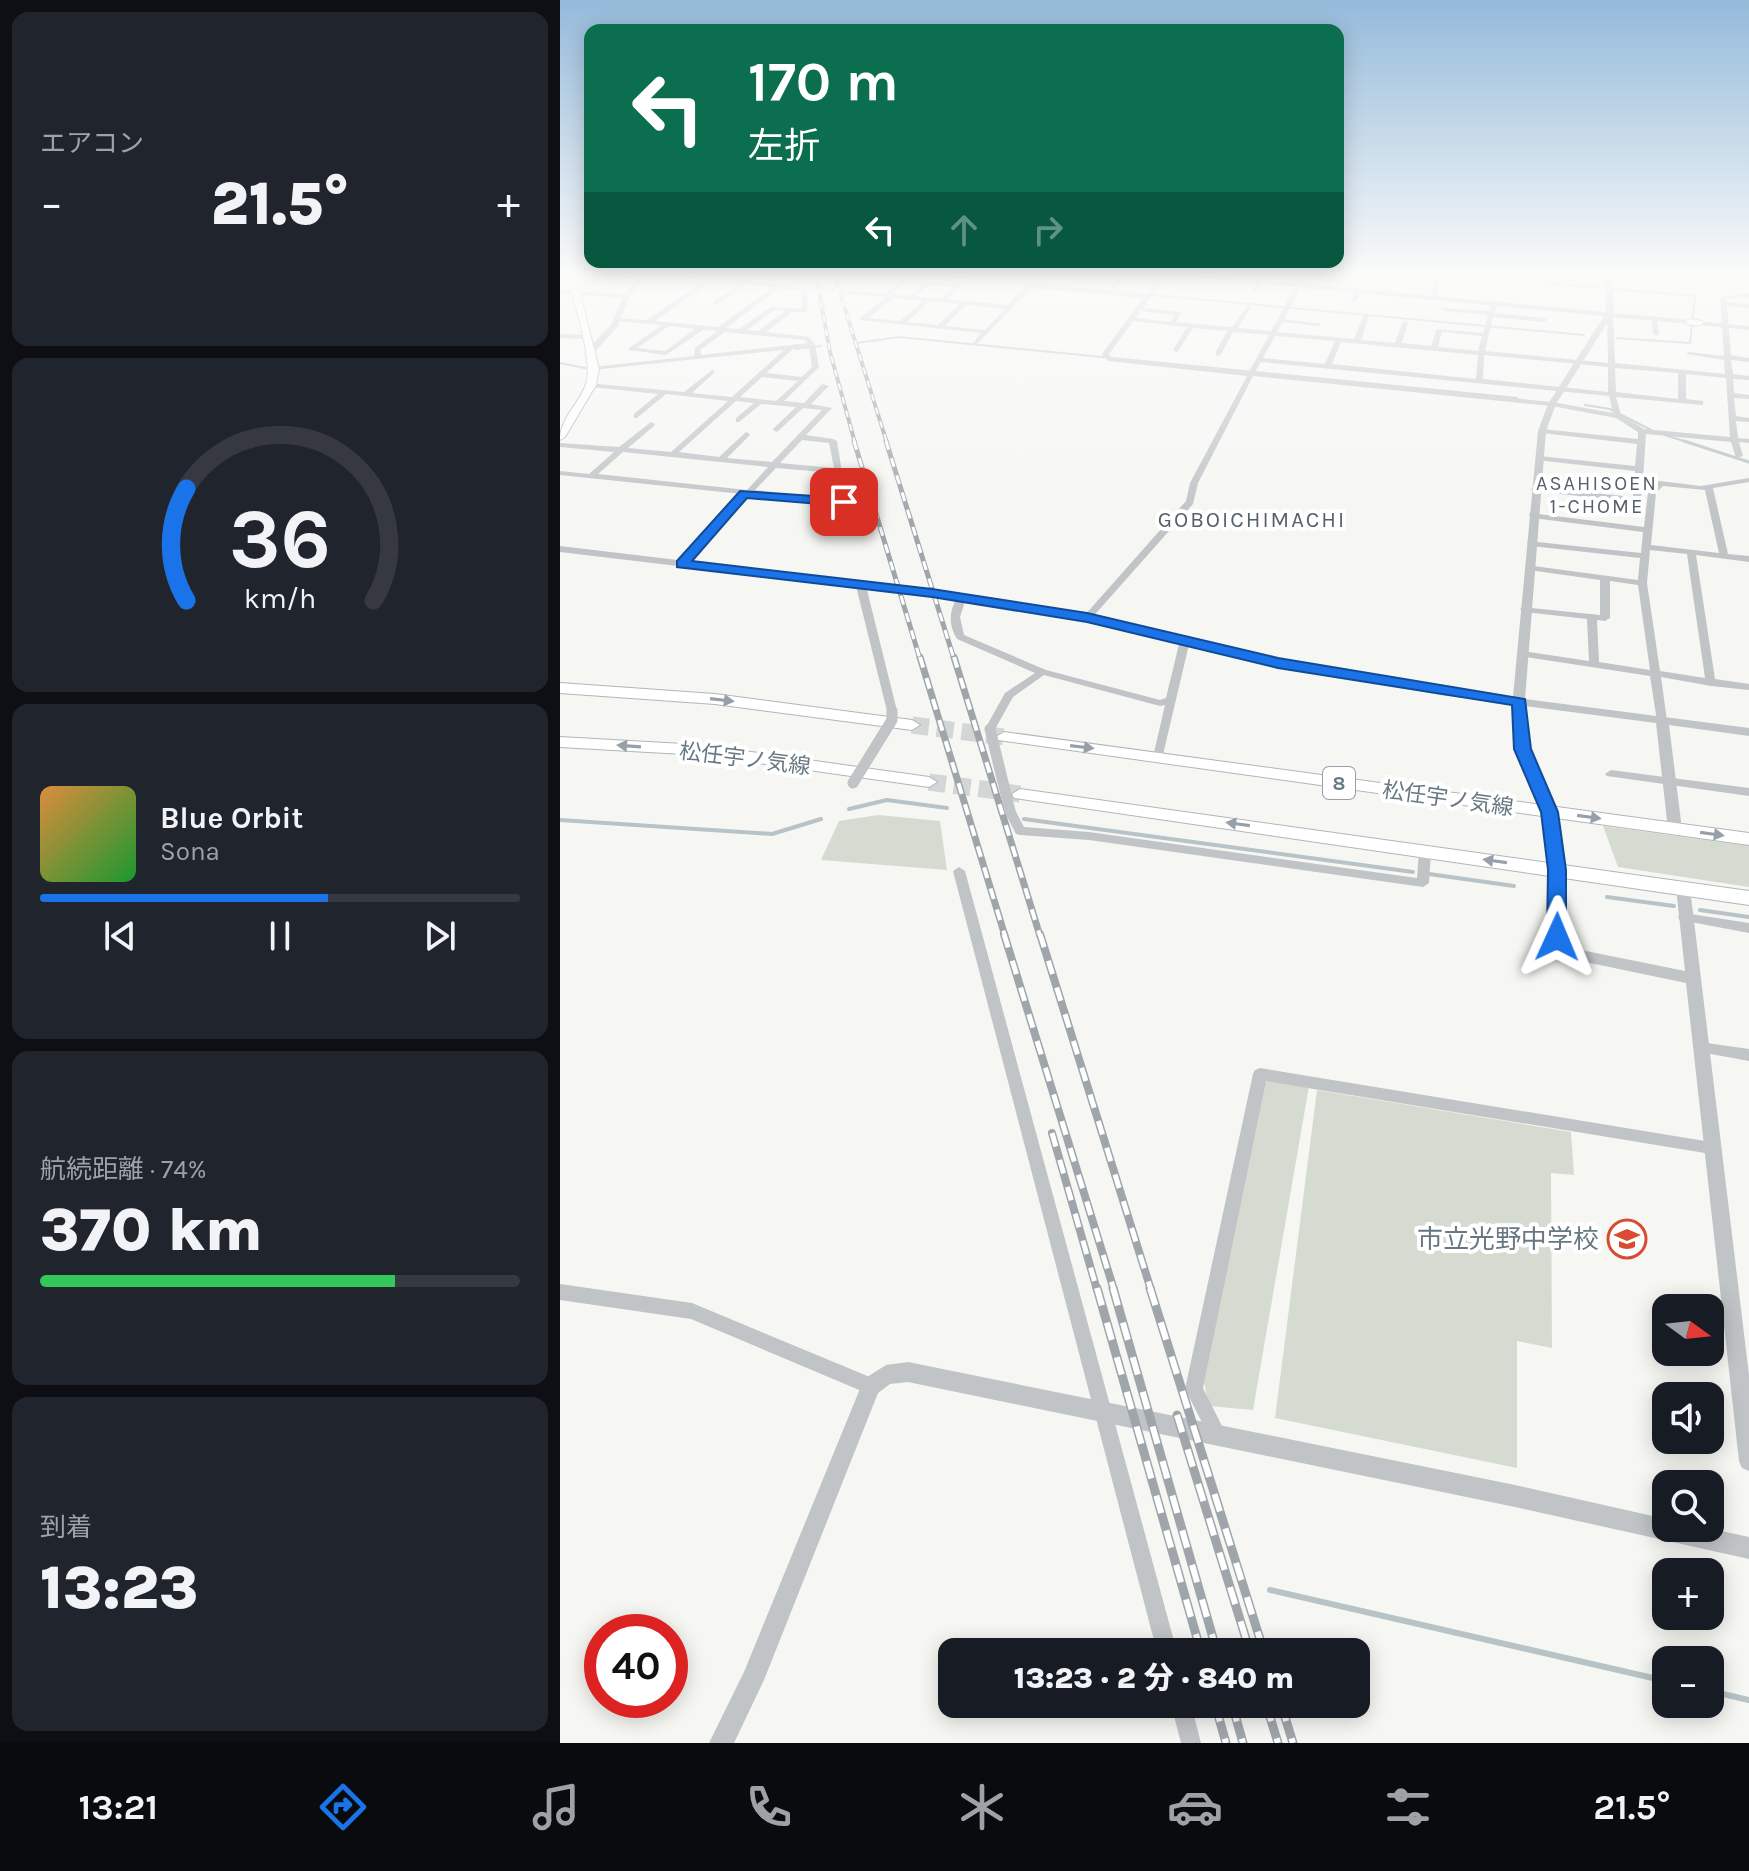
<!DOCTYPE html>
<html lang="ja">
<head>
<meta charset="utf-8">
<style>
	body { margin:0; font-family:Karla,"Noto Sans JP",sans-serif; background:#20242c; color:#f1f3f6; height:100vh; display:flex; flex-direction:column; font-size:30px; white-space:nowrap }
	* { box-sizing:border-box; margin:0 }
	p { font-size:26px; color:#9ea1a6 }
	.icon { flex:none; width:44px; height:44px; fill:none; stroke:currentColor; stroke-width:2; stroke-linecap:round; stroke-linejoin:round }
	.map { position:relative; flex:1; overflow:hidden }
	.drawer { display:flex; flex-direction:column; gap:12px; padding:12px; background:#0d0f14; width:560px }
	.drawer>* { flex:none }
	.banner { position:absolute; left:24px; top:24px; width:760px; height:244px; border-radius:16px; box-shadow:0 4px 20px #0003; background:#0b6e4f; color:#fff; overflow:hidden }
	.needle { width:52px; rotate:105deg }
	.buttons { position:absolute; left:1092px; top:1294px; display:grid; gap:16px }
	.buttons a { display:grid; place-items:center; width:72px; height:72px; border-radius:16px; background:#171b24; box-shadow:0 4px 20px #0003; font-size:40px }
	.speed { position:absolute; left:24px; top:1614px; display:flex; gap:16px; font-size:40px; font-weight:700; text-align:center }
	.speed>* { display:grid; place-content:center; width:104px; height:104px; border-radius:50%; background:#171b24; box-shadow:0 4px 20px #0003; line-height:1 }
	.speed .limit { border:12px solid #d22; background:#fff; color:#111 }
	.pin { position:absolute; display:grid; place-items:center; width:68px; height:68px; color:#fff; margin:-34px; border-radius:16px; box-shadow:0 4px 12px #0006 }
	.me { position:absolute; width:88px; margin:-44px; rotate:1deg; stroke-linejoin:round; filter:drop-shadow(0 0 6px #0008) }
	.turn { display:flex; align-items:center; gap:28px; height:168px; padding:0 32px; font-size:36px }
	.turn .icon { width:104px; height:104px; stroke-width:2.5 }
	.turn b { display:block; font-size:56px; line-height:68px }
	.lanes { display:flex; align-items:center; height:76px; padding:0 32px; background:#0003; justify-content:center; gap:40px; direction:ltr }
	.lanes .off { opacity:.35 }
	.big { font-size:60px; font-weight:800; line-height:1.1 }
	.drawer .tile { flex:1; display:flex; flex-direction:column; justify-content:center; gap:12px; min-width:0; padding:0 28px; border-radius:16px; background:#20242c }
	.drawer .dial { align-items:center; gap:0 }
	.dial svg { height:208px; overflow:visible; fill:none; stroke:#363941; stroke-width:7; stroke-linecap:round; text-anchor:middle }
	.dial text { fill:#f1f3f6; stroke:none }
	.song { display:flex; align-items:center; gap:24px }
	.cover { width:96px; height:96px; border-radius:12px; background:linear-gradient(135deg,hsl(30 70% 55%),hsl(130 70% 35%)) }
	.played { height:8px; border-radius:4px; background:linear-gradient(90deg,#1a73e8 60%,#363941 60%) }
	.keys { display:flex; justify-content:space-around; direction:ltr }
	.heat { display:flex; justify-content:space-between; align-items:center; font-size:44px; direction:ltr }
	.charge { height:12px; border-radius:6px; background:linear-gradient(90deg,#34c759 74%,#363941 0) }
	.trip { position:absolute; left:378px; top:1638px; width:432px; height:80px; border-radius:16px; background:#171b24; box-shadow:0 4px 20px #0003; font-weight:800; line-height:80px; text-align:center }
	.dock { display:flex; height:128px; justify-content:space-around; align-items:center; background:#090b0e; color:#9ea1a6 }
	.dock .icon { width:56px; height:56px }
	.dock .current { color:#1a73e8 }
	.dock b { font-size:36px; color:#f1f3f6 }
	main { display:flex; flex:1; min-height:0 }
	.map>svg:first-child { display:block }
</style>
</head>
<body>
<main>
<section class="drawer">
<div class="tile"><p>エアコン</p>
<div class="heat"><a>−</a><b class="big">21.5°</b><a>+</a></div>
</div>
<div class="tile dial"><svg viewBox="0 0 100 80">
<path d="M14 69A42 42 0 1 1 86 69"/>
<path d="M14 69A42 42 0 0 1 14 26" stroke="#1a73e8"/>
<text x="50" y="56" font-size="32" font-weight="700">36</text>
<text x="50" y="72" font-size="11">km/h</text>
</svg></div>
<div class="tile">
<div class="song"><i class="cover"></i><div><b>Blue Orbit</b><p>Sona</p></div></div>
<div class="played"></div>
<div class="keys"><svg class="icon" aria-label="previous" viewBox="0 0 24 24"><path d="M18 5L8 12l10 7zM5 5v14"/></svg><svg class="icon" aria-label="pause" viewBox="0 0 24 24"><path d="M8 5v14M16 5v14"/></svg><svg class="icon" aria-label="next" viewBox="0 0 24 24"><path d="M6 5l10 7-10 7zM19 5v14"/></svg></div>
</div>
<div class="tile"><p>航続距離 · 74%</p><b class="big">370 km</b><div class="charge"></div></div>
<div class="tile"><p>到着</p><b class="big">13:23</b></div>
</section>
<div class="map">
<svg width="1189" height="1743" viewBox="0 0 1189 1743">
	<rect width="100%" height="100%" fill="#f6f6f3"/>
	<g fill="#d6dbd2">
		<polygon points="318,815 380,821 387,870 261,860 279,821"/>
		<polygon points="1043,826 1189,846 1189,887 1058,867"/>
		<polygon points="709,1078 749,1086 693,1410 649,1406 644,1382 702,1086"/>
		<polygon points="757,1090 1011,1132 1014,1175 991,1173 992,1348 957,1341 957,1468 715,1418"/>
	</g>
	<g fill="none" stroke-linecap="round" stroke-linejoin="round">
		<g stroke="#b7c3c6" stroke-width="2">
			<polyline points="365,274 1024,335"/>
			<polyline points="986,274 985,283 1135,296 1130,343 1057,338"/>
			<polyline points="297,343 339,337 957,398"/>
			<polyline points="235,349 261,346"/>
			<polyline points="0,363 25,368"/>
			<polyline points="1025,405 1050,409 1093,431"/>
			<polyline points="1105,435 1130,443"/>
		</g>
		<polyline stroke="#b7c3c6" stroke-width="3" points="1124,441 1189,462"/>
		<g stroke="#b7c3c6" stroke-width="4">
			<polyline points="289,809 327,800 387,808"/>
			<polyline points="464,819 853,872"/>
			<polyline points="0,820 212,834 261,819"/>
			<polyline points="869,874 954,886"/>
			<polyline points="1047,897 1114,906"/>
			<polyline points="1140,910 1189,917"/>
		</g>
		<g stroke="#b7c3c6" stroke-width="6">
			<polyline points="710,1590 1106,1681"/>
			<polyline points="1150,1691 1189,1700"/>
		</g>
		<polyline stroke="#d2d6d7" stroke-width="7" stroke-dasharray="7 3" stroke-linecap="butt" points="238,286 291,292"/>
		<g stroke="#d2d6d7" stroke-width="17" stroke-dasharray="17 8" stroke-linecap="butt">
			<polyline points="352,725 444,737"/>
			<polyline points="369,782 460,794"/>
		</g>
		<defs>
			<g id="secondary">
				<path d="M7 274H15L39 369 36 385 5 437 0 440C0 418 19 404 26 384 34 363 13 298 7 274Z"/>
				<polygon points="1130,319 1142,321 1143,323 1139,326 1127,324 1127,320"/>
			</g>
			<g id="primary">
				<polygon points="0,683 155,694 352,720 360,725 352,730 155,704 0,693"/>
				<polygon points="444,732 1189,833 1189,845 438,740 436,737"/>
				<polygon points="0,737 141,745 369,777 377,782 369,787 141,755 0,747"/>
				<polygon points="460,789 1189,891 1189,905 454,798 452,794"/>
			</g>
		</defs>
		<use href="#secondary" stroke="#b0b6ba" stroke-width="2"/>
		<use href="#primary" stroke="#b1b6b9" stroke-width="2"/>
		<g fill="#c0c4c7" fill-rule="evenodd">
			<polygon points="21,274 52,274 84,277 81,279 24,276"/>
			<path d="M98 274H116L185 280 195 274H201L192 281 247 289V312H232L206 332 249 337 255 345 259 367 224 401 244 403 262 384 269 386 251 404 272 408 246 435 273 439 277 441 287 504 191 495 125 566H119V562L182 494 0 475V471L29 474 54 452 0 447V443L59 447 91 422 95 424 94 426 68 448 111 452 168 401 106 394 77 418H74V414L98 394 31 387H28V383L124 392 152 370 154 371V373L132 393 172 397 224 350 32 370V368L34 367 134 356 135 348 157 331 143 330 106 355 69 350V348L102 325 57 321 55 320V318L87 320 145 280ZM152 281 180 284 154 302V304L156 305 187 284 213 287 158 327 95 321ZM219 288 242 291V309L211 307 179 329 166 328ZM214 310 225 311 198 331 187 330ZM109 326 135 329 105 351 77 348ZM165 332 245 340 248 343 141 355 140 350ZM249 347 252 367 242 377 206 373 233 349ZM202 377 238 381 216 401 180 397ZM176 401 194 403 176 418V422H179L201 404 236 407 214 428 213 430 217 432 243 408 262 410 212 462 167 458 189 436 190 434 186 432 159 457 119 452ZM242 440 269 443 274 468 220 463ZM63 452 208 467 187 490 38 474ZM216 468 275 473 279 499 195 490Z"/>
			<path d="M350 274H356L332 294 350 296 367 281 400 285V287L388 299 448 305 477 274H483L474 285 586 295 602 274H608L583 308 621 312 616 322 669 327H672L688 305 691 307 678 328 711 331 742 274H748L724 319 761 324 758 326 722 322 717 332 794 339 803 317 806 315 809 317 801 340 835 343 842 323 845 321 848 323 842 343 871 346 877 329 923 333 928 315 884 311 881 309 882 308 929 311 931 302 934 300 937 302 935 313 984 318 987 320 984 322 933 317 925 351 1048 363 1047 313 1050 311 1053 313 1055 363 1165 374 1164 360 1126 354 1129 352 1164 356 1160 297 1189 293V297L1166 299 1167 302 1189 304V308L1167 306 1171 355 1189 358V362L1171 360 1173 374 1189 376V380L1173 379 1174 393 1189 395V399L1174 398 1176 416 1189 418V422L1176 421 1178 438 1189 439V443L1179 442 1183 456 1176 458 1171 442 1086 434 1083 479 1141 486 1189 478V482L1153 488 1168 554 1189 556V562L1136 555 1155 679 1189 684V690L1151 686 1101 677 1107 721 1102 724 1097 721 1090 676 959 656V652L962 651 1029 661 1027 619 965 612 960 609 962 607 1040 615V580L969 570 966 569V565L1078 580 1080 558 971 546 967 543 968 541 1081 553 1083 532 973 518 969 515 970 513 1084 527 1088 492 1095 485 1082 484 1081 500 1077 502 972 491 971 489 975 487 1073 497 1075 471 976 460V456H979L1075 466 1077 444 982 433 978 431 982 429 1078 439V432L1056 418 992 406 693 376 638 483 633 504 530 620H524V616L626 501 630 483 687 376 548 361 542 354 583 298 471 288 416 345 413 343 421 333 300 320V318L326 297 291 294 289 291 325 293ZM368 285 393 287 382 299 356 296ZM333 298 363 301 340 321 308 318ZM369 301 399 304 378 325 347 322ZM406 305 445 309 425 330 385 326ZM580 311 615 315 610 322 576 318ZM573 321 627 327 613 350 616 352 618 351 633 328 667 331 655 354 658 356 661 354 673 332 709 335 689 372 552 358 549 354ZM882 332 922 336 918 351 878 347ZM715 336 775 341 765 364 703 358ZM781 342 918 355 916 379 772 364ZM924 355 1048 367V392L923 379ZM701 362 1049 396 1053 413 992 402 695 372ZM1055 368 1118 373V399L1056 392ZM1126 374 1166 378 1170 437 1084 429 1061 415 1056 397 1143 405V401L1126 399ZM1103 486 1145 490 1159 553 1091 545 1096 493ZM1090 550 1127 554 1145 678 1100 671 1087 583ZM1050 581 1078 585 1090 670 1039 662 1037 620 1045 621 1050 618Z"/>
			<polygon points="437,274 444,274 441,276"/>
			<polygon points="563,274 569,274 555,289 551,289 551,287"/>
			<polygon points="701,274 707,274 694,293 690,293"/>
			<polygon points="803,274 842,274 839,276 806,276"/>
			<polygon points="875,274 881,274 878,296 875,298 872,296"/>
			<polygon points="884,274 919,274 916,276 887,276"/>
			<polygon points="1132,274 1189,274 1189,277 1135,276"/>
			<polygon points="798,288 801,290 796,301 791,302 795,290"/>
			<polygon points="0,290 67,294 70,296 67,298 0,294"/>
			<polygon points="1094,316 1097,318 1099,334 1096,336 1093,334 1091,318"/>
			<polygon points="0,334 27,335 30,337 27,339 0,338"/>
			<polygon points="301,583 306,586 337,711 336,713 332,714 327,711 296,586"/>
			<path d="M401 595 406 598 400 617 404 635 486 670 600 700 606 698 620 640 622 638H628L630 640 602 759 598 760 593 757 605 705 600 706 484 675 453 697 434 731H426L425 729 445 693 475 673 397 639C388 624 389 611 398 596Z"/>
			<polygon points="1051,770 1189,788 1189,796 1047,776 1045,774"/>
			<polygon points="450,807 454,808 464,827 529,832 857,878 859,851 865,847 871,851 869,883 863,887 529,840 460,835 456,834 444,811"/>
			<polygon points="399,867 405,871 617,1652 597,1652 393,871"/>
			<polygon points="1124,913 1189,923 1189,933 1120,920 1118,917 1120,914"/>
			<polygon points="1140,1042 1189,1049 1189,1061 1135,1051 1133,1047 1135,1043"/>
			<polygon points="700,1068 1151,1142 1156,1144 1158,1148 1156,1152 1151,1154 706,1081 643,1388 667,1436 664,1442 658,1445 652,1442 625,1389 693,1074 695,1070"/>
			<polygon points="0,1284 132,1303 317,1380 320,1386 317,1392 311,1395 131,1319 0,1300"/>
			<polygon points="611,1704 631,1704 641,1743 621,1743"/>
		</g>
		<g fill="#c0c4c7" fill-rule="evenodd">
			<polygon points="81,274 88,274 70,296 58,326 34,353 28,353 28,349 51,325 63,296"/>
			<polygon points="616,274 639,274 1046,312 1045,274 1052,274 1054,313 1130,320 1134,322 1130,324 1051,317 996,404 986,431 965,699 1189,728 1189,736 1109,725 1122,829 1115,834 1108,829 1096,723 965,706 968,749 997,812 1004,870 1004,935 1021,950 1125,971 1116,888 1123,883 1130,888 1189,1375 1189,1471 1182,1468 1179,1461 1126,983 1011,959 990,937 990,870 983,812 956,749 953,704 880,695 718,666 527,621 372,596 0,552 0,546 372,590 527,615 718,660 880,687 953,697 978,431 988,404 1044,316 620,276"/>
			<polygon points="1136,321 1189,326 1189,330 1139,325 1136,325"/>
			<polygon points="348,1362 955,1485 1106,1519 1106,1528 1148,1528 1189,1537 1189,1559 955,1507 348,1382 330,1384 318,1393 204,1680 174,1743 149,1743 184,1672 304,1379 326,1365"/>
		</g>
		<use href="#secondary" fill="#fff" fill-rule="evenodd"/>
		<use href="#primary" fill="#fff" fill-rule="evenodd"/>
		<defs>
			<g id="rail-far4">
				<polyline points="256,274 270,352 295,443"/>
				<polyline points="274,274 327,443"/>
			</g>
			<g id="rail-far3">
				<polyline points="294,441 360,659"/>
				<polyline points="326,441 394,659"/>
			</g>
			<g id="rail-far2">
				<polyline points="360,657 445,936"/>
				<polyline points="394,657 480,936"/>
			</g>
			<g id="rail-far1">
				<polyline points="444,934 554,1290"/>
				<polyline points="480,934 591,1290"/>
				<polyline points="492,1133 537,1290"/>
			</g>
			<g id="rail">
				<polyline points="537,1288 641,1652"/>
				<polyline points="553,1288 657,1652"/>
				<polyline points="590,1288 704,1652"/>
				<polyline points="617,1415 690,1652"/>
				<polyline points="655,1704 666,1743"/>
				<polyline points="672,1704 683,1743"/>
				<polyline points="706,1704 718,1743"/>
				<polyline points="721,1704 733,1743"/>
			</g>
		</defs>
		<use href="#rail-far4" stroke="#9fa6ab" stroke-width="4"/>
		<use href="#rail-far3" stroke="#9fa6ab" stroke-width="5"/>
		<use href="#rail-far2" stroke="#9fa6ab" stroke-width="7"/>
		<use href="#rail-far1" stroke="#9fa6ab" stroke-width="8"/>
		<use href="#rail" stroke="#9fa6ab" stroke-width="9"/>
		<use href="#rail-far4" stroke="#fff" stroke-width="2" stroke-dasharray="7" stroke-linecap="butt"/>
		<use href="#rail-far3" stroke="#fff" stroke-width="3" stroke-dasharray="9" stroke-linecap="butt"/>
		<use href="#rail-far2" stroke="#fff" stroke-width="4" stroke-dasharray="11" stroke-linecap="butt"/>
		<use href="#rail-far1" stroke="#fff" stroke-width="5" stroke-dasharray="14" stroke-linecap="butt"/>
		<use href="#rail" stroke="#fff" stroke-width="6" stroke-dasharray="18" stroke-linecap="butt"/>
		<g stroke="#c0c4c7" stroke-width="11">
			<polyline points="430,729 450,811"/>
			<polyline points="293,783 332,720 332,711"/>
		</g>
	</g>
	<defs><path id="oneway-solid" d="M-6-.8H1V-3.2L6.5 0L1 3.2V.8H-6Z" transform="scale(2)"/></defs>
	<g fill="#95a0a8">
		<use href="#oneway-solid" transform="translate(162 700) rotate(7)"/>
		<use href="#oneway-solid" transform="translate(69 746) rotate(-176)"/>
		<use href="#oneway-solid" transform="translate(522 747) rotate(7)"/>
		<use href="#oneway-solid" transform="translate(1029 817) rotate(8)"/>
		<use href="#oneway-solid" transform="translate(678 824) rotate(-172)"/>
		<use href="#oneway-solid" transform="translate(1152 834) rotate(8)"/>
		<use href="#oneway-solid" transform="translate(935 861) rotate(-172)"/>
	</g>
	<linearGradient id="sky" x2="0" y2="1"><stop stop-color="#94bada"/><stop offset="0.53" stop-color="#fbfbfa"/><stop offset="1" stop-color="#fbfbfa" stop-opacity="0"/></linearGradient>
	<rect width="1189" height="518" fill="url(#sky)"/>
	<polygon fill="#1a73e8" stroke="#114b97" stroke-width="2" points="180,491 284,498 290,502 284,506 187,498 132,561 372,589 527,613 718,658 965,699 971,749 998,812 1006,870 1006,937 997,944 987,937 988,870 981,812 954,749 952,705 718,668 527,622 372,597 117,567 117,561"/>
	<defs>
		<symbol id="school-ring" viewBox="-11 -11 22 22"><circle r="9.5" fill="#fff" stroke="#d84c31" stroke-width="1.5"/><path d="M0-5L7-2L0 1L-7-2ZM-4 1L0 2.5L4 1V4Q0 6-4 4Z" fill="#d84c31"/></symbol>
	</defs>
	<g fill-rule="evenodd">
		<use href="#school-ring" x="1045" y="1217" width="44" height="44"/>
	</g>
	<g text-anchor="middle" stroke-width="8" stroke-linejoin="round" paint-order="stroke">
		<g font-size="20" letter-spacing="2" fill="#546168" stroke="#fff">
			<text x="1037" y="490">ASAHISOEN<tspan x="1037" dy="23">1-CHOME</tspan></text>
		</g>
		<rect fill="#fff" stroke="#95a0a8" stroke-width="2" x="763" y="767" width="32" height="32" rx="6"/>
		<g font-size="20" font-weight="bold" fill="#677882">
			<text x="779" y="790">8</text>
		</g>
		<g font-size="22" letter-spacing="2" fill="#546168" stroke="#fff">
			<text x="692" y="527">GOBOICHIMACHI</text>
		</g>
		<g font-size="22" fill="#677882" stroke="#fff">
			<text transform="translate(185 758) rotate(7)" y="8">松任宇ノ気線</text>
			<text transform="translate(888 798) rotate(8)" y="8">松任宇ノ気線</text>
		</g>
		<g font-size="26" fill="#677882" stroke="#fff" text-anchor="end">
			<text x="1039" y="1248">市立光野中学校</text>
		</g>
	</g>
</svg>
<div class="buttons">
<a><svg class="needle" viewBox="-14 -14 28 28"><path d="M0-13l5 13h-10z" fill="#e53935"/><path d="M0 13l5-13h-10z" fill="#9ea1a6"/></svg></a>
<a><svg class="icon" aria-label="sound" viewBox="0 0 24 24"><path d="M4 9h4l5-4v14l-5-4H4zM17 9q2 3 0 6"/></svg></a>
<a><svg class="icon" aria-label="search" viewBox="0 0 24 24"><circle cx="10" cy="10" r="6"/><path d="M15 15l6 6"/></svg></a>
<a>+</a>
<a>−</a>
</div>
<div class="speed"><div class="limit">40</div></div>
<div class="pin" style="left:284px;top:502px;background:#d93025"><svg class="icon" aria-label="arrive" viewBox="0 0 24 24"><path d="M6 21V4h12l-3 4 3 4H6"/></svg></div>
<svg class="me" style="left:997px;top:937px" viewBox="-20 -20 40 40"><path d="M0-17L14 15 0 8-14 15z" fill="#1a73e8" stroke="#fff" stroke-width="4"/></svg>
<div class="trip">13:23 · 2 分 · 840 m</div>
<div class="banner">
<div class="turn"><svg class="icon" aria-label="left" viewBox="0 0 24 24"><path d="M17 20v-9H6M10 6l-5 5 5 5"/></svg><div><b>170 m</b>左折</div></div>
<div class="lanes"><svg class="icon" aria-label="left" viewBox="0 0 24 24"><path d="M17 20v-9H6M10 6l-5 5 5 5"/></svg><svg class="icon off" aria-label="ahead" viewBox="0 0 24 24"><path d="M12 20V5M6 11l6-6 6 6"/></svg><svg class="icon off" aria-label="right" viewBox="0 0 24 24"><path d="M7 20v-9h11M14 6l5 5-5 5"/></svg></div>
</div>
</div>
</main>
<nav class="dock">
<b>13:21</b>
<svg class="icon current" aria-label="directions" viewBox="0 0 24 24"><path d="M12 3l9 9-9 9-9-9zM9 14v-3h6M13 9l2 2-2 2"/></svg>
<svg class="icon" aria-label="music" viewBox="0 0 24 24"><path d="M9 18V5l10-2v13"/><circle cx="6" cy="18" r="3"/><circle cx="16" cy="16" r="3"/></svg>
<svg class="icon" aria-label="phone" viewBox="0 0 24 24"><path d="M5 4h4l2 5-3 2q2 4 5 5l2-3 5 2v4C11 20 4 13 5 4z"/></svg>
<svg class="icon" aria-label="climate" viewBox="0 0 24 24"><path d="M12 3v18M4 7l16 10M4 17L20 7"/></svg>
<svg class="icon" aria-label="car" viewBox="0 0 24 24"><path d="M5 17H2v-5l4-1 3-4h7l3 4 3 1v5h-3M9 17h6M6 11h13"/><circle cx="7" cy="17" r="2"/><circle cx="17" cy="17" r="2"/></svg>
<svg class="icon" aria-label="filters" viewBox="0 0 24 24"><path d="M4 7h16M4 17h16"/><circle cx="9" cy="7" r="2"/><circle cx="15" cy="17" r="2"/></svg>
<b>21.5°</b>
</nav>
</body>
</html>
